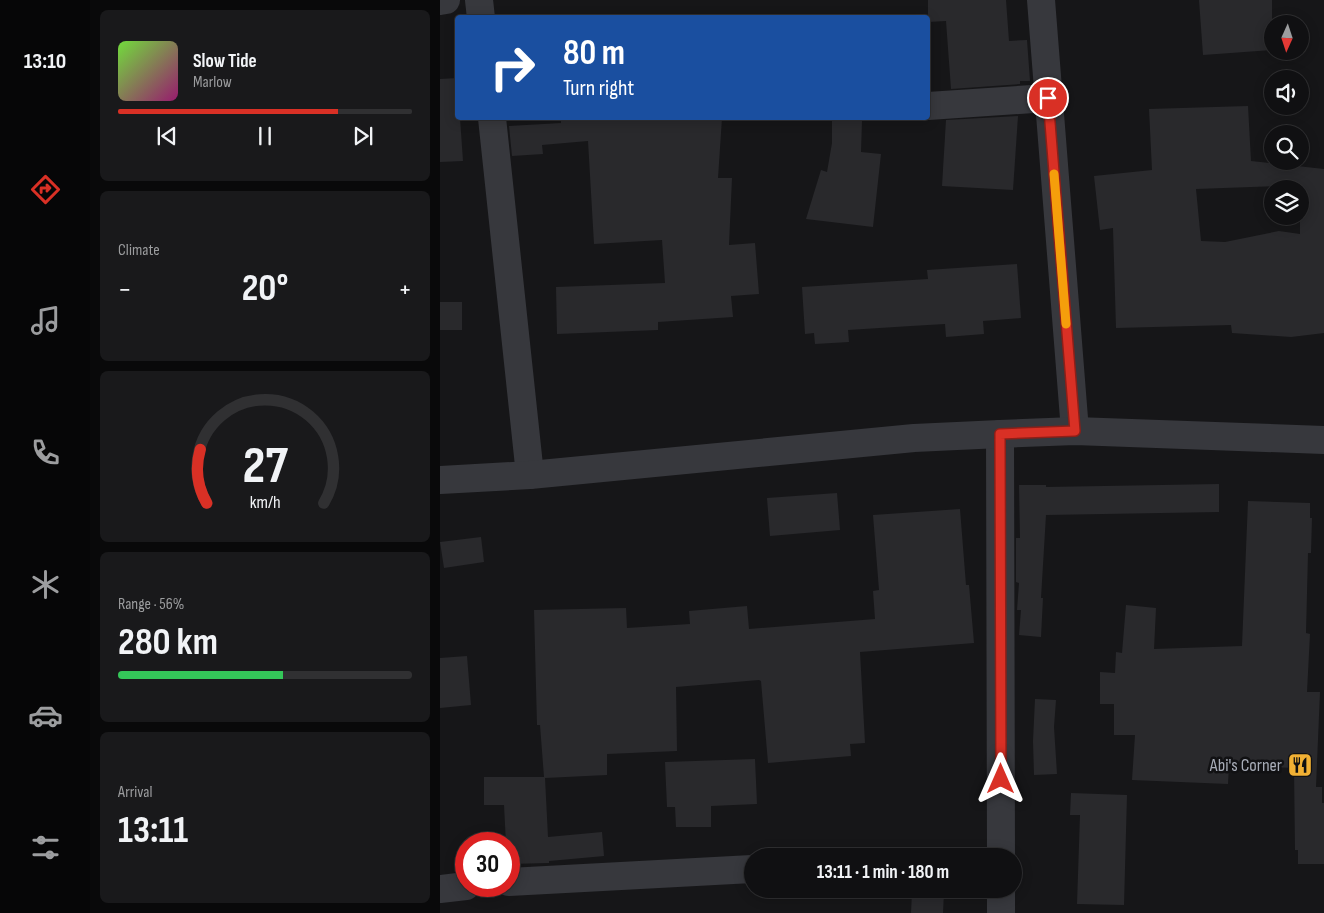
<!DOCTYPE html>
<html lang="en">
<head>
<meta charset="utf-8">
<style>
	body { margin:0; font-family:"Sofia Sans Condensed",sans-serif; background:#19191b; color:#f1f3f6; height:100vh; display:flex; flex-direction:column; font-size:19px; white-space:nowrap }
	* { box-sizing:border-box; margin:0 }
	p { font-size:16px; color:#9c9d9f }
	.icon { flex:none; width:28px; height:28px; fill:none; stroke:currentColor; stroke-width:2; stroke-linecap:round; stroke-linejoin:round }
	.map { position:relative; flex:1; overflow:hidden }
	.drawer { display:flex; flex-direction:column; gap:10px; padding:10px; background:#09090a; width:350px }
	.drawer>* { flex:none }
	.banner { position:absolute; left:15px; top:15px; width:475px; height:105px; border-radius:5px; box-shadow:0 2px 12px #0003,0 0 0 1px #303032; background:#1a4fa0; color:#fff; overflow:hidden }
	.needle { width:32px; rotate:183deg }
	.tools { position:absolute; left:824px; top:15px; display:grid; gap:10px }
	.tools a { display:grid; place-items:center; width:45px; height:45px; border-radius:50%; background:#101012; box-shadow:0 2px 12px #0003,0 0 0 1px #303032; font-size:25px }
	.speed { position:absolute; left:15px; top:832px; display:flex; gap:10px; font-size:25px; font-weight:700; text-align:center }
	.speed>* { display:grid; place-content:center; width:65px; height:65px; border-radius:50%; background:#101012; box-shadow:0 2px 12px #0003,0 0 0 1px #303032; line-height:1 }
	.speed .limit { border:8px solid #d22; background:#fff; color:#111 }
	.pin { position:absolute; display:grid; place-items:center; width:42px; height:42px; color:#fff; margin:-21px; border:2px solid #fff; border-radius:50%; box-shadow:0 1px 5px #0007 }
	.me { position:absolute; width:55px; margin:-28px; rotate:0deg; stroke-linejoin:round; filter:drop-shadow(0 0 4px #0008) }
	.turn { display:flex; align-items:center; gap:18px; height:105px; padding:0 25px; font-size:22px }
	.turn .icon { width:65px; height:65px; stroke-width:2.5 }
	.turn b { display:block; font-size:35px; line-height:42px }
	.big { font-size:38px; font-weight:700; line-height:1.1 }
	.drawer .tile { flex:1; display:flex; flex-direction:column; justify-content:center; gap:8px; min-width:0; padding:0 18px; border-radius:8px; background:#19191b }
	.drawer .dial { align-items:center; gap:0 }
	.dial svg { height:130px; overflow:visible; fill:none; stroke:#303032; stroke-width:7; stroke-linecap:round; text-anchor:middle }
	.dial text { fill:#f1f3f6; stroke:none }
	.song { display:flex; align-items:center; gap:15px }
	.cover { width:60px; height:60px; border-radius:8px; background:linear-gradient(135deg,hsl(100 70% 55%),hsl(320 70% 35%)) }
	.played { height:5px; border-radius:2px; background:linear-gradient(90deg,#d93025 75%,#303032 75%) }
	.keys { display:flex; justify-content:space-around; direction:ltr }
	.heat { display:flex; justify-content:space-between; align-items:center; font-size:28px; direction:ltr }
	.charge { height:8px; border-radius:4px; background:linear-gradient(90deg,#34c759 56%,#303032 0) }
	.trip { position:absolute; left:304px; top:848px; width:278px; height:50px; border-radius:25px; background:#101012; box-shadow:0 2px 12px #0003,0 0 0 1px #303032; font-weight:700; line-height:50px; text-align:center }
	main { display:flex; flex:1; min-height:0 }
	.tabs { display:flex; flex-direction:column; width:90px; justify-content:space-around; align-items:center; background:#060607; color:#9c9d9f }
	.tabs .icon { width:35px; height:35px }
	.tabs .active { color:#d93025 }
	.tabs b { font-size:22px; color:#f1f3f6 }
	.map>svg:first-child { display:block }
</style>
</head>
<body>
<main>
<nav class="tabs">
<b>13:10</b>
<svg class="icon active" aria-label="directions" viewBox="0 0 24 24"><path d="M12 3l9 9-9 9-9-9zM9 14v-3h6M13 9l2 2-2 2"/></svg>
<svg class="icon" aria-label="music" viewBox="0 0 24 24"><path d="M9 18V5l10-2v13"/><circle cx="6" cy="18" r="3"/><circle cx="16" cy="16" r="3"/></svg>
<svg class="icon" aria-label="phone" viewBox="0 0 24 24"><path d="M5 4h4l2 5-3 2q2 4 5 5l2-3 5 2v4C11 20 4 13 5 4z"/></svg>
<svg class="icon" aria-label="climate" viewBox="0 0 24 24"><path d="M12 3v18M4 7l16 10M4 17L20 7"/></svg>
<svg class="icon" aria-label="car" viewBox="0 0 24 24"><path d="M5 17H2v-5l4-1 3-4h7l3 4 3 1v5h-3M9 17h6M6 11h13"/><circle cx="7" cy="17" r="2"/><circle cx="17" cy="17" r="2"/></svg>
<svg class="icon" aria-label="filters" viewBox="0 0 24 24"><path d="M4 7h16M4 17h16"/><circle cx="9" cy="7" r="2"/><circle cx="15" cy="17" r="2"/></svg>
</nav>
<section class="drawer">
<div class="tile">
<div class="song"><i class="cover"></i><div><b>Slow Tide</b><p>Marlow</p></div></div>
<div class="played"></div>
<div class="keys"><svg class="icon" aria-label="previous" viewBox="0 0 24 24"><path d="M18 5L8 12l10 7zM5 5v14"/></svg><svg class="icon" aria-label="pause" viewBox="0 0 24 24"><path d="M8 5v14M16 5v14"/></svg><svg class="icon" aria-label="next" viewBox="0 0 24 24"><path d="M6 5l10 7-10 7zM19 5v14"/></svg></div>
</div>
<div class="tile"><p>Climate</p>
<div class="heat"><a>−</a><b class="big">20°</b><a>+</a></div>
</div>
<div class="tile dial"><svg viewBox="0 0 100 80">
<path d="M14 69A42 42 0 1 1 86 69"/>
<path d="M14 69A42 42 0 0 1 10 36" stroke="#d93025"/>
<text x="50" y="56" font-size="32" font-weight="700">27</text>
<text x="50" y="72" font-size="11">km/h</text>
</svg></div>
<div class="tile"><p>Range · 56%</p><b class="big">280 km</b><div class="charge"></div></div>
<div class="tile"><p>Arrival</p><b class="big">13:11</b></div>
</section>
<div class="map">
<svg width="884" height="913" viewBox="0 0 884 913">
	<rect width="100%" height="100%" fill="#161618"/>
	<g fill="#29292c" fill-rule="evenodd">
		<polygon points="488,0 566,0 569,41 587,40 590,81 580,81 580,84 511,89 506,21 488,22"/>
		<polygon points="759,0 832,0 832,50 763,55"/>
		<polygon points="18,78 18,118 20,118 23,161 0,162 0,79"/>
		<path d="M808 106 811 161 884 169V333L851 337 792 333 791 325 676 328 673 228 660 230 654 176 712 170 709 109ZM838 186V189H860V234L839 231 785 242 761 241 756 189Z"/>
		<polygon points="578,116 573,190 502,186 506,120"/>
		<polygon points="121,118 282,118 278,178 292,178 289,245 315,243 319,294 291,296 293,317 218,322 218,330 117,334 116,287 225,283 222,240 154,244 148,141 102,145 103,154 72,156 69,126 121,123"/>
		<polygon points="392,121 422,121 421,152 441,154 433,227 366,219 381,170 387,172 392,143"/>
		<polygon points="577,264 581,318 543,321 544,334 506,337 505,324 471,326 408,330 409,342 375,344 374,333 365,334 362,287 488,279 487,270"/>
		<rect x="0" y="302" width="22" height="28"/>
		<polygon points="779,484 779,512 606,515 601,598 603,598 601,637 579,635 581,610 577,610 579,583 576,582 576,538 580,538 579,485 606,485 606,487"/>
		<polygon points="397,493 400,530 330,536 327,498"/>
		<polygon points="808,501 870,503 870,518 872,518 871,553 868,553 866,633 870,634 867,692 880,692 876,787 882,787 882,803 884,803 884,864 858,864 858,850 855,850 854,768 789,765 788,784 692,780 695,735 674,735 674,704 660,704 660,672 675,673 676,652 682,653 686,605 716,608 714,649 802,646"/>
		<polygon points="520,509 526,585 529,585 534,643 420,652 425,743 410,744 411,756 328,763 321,681 319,680 236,687 237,751 167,754 167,775 105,778 108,837 162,832 164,856 109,861 109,863 69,864 69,844 66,844 64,805 44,805 44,777 104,777 100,725 97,725 94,610 186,608 187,628 250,624 249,611 307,606 309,629 435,619 433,591 439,590 433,515"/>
		<polygon points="41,537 44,562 4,568 0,542"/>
		<polygon points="27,656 31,705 0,708 0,658"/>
		<polygon points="595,699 616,700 614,727 617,774 594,775 593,741"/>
		<polygon points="315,759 317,804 271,806 271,827 236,827 235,807 227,807 225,762"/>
		<polygon points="631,793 687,795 684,905 637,904 640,815 630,815"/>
		<polygon points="472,892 504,892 503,913 471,913"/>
	</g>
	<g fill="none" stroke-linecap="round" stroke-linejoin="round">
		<g stroke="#37383d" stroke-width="28">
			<polyline points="39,0 41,18"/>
			<polyline points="601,0 635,431"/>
			<polyline points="0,1 6,0"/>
			<polyline points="488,106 608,98"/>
			<polyline points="52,118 90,475"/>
			<polyline points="560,434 561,856"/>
			<polyline points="0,480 90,475 474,438 560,434 635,431 884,440"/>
			<polyline points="69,882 312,869"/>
			<polyline points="0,889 26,886"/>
			<polyline points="561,913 561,889"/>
		</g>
	</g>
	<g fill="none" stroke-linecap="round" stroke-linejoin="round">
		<defs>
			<polyline id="route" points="561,779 560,434 635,431 608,98"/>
		</defs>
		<use href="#route" stroke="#8d1f18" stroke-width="12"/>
		<use href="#route" stroke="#d93025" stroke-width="9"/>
		<polyline stroke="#f59e0b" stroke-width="9" points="614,174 626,324"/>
	</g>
	<defs>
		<symbol id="restaurant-square" viewBox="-11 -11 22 22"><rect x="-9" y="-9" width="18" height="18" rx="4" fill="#f2b134" stroke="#111113"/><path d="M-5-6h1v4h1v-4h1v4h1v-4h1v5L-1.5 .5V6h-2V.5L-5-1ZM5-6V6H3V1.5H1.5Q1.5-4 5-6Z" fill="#111"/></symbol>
	</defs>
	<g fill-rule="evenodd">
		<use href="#restaurant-square" x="846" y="751" width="28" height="28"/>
	</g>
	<g text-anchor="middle" stroke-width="5" stroke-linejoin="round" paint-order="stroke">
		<g font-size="18" fill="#a8adb8" stroke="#111113" text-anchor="end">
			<text x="842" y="771">Abi's Corner</text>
		</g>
	</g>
</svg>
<div class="tools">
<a><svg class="needle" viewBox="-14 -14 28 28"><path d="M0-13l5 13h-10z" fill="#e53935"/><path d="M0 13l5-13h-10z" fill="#9c9d9f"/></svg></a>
<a><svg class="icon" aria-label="sound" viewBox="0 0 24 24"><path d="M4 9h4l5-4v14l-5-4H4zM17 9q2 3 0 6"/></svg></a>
<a><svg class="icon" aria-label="search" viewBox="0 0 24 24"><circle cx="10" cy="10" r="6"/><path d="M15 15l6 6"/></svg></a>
<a><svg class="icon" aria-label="layers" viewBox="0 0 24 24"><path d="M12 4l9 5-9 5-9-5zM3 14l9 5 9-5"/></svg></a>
</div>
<div class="speed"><div class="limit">30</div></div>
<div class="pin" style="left:608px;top:98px;background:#d93025"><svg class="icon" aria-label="arrive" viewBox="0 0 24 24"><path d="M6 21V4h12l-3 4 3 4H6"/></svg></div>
<svg class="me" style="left:561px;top:779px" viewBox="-20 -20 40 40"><path d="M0-17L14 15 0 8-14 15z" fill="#d93025" stroke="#fff" stroke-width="4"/></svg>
<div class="trip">13:11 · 1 min · 180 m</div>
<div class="banner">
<div class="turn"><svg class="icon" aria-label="right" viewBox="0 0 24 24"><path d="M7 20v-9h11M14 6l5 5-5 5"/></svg><div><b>80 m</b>Turn right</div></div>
</div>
</div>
</main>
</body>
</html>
